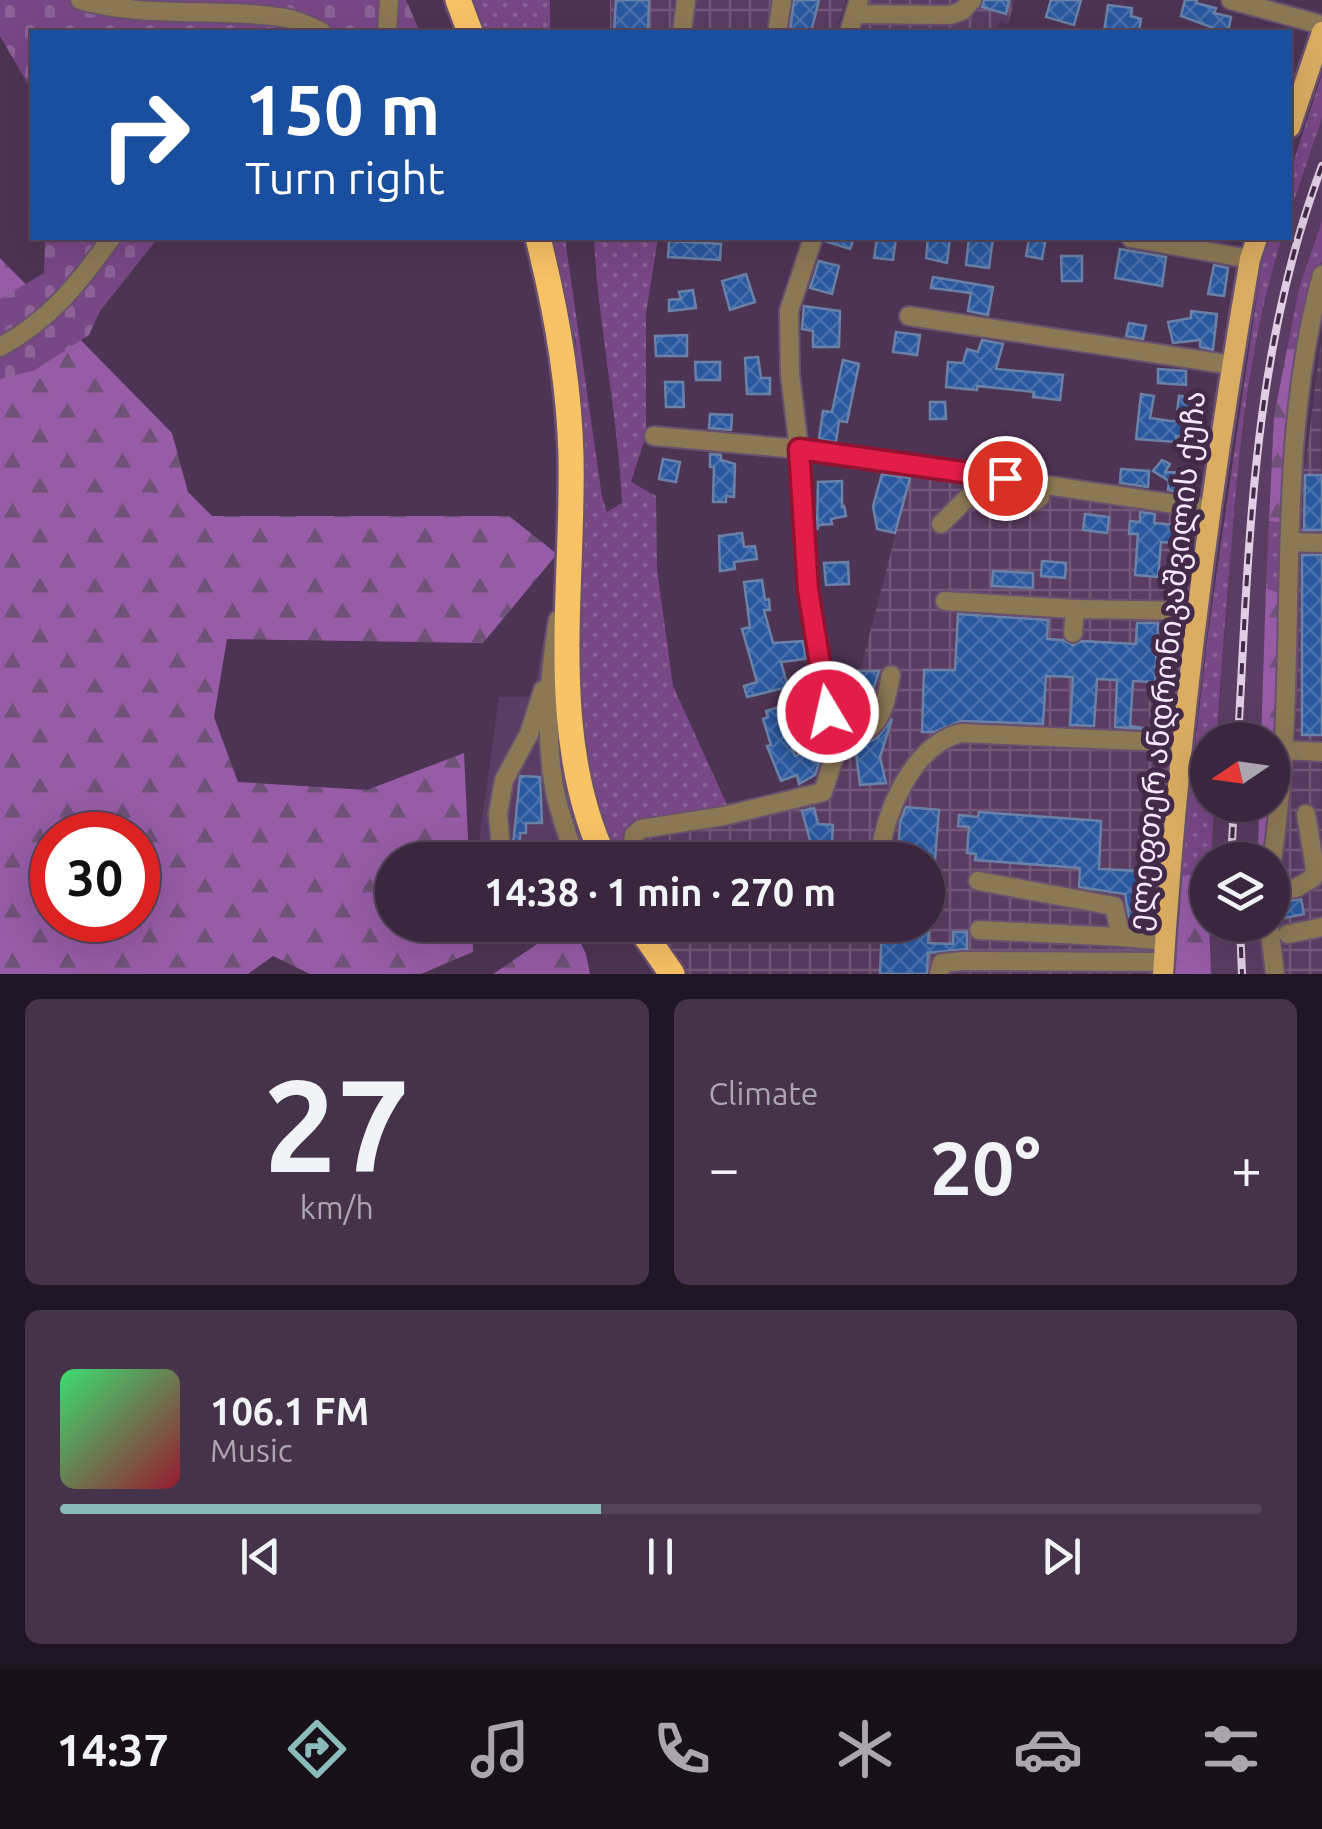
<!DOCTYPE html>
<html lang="en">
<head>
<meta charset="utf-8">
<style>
	body { margin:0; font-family:Ubuntu,"Noto Sans Georgian",sans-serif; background:#45334a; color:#f1f3f6; height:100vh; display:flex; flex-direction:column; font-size:38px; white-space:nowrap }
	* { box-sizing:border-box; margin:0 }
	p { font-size:32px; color:#aba5b0 }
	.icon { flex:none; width:55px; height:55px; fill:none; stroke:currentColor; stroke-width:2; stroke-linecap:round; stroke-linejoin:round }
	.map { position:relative; height:974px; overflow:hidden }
	.sheet { display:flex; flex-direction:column; gap:25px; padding:25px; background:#201523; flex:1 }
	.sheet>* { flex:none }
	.hud { position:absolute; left:30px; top:30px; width:1262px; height:210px; border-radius:0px; box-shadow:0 10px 40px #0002,0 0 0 2px #544459; background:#1a4fa0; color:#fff; overflow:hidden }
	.needle { width:65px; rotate:257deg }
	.controls { position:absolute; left:1190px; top:722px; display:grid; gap:20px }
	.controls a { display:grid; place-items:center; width:100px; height:100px; border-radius:50%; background:#3a273f; box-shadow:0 10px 40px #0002,0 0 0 2px #544459; font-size:50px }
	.speed { position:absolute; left:30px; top:812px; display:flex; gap:20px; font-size:50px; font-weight:700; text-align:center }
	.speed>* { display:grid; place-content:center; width:130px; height:130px; border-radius:50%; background:#3a273f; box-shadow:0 10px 40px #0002,0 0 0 2px #544459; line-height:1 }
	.speed .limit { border:15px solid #d22; background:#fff; color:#111 }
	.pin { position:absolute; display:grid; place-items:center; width:85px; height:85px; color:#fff; margin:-42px; border:5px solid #fff; border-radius:50%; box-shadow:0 2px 10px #0007 }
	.me { position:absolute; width:110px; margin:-55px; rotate:351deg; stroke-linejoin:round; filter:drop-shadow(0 0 8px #0008) }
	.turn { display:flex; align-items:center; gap:35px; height:210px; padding:0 50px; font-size:45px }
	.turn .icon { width:130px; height:130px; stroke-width:2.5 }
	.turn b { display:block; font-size:70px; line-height:85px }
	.big { font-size:75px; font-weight:600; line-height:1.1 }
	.sheet .card { flex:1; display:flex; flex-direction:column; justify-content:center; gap:15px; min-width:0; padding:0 35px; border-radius:15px; background:#45334a }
	.sheet .dial { align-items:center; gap:0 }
	.dial b { font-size:130px; line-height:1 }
	.song { display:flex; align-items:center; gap:30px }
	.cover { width:120px; height:120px; border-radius:15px; background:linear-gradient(135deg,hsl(140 70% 55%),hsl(350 70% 35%)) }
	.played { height:10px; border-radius:5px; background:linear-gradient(90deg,#8bbbb9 45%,#544459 45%) }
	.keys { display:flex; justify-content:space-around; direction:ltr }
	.heat { display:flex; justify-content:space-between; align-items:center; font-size:55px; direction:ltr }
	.sheet .tiles { flex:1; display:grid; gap:25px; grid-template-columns:1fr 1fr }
	.card:last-child { grid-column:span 2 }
	.trip { position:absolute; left:375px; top:842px; width:570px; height:100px; border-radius:50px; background:#3a273f; box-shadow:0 10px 40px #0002,0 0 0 2px #544459; font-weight:600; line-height:100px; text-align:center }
	.menu { display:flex; height:160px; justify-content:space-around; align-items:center; background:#171019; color:#aba5b0 }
	.menu .icon { width:70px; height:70px }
	.menu .on { color:#8bbbb9 }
	.menu b { font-size:45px; color:#f1f3f6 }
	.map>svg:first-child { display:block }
</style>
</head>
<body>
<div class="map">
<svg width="1322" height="974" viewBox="0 0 1322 974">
	<defs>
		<pattern id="industrial-grid" width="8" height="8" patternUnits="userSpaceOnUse" patternTransform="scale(2.5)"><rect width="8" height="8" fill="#5b3c63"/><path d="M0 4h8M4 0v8" fill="none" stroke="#73587a"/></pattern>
		<pattern id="grass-dots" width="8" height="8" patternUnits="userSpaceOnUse" patternTransform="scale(2.5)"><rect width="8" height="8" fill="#784785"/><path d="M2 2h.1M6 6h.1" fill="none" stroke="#8c6297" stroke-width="1.8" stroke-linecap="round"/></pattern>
		<pattern id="forest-firs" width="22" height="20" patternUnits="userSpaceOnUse" patternTransform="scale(2.5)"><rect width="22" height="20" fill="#965ca5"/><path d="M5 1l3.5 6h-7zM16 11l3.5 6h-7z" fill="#705178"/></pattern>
		<pattern id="cemetery-stones" width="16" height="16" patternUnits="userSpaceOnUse" patternTransform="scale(2.5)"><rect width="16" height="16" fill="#784785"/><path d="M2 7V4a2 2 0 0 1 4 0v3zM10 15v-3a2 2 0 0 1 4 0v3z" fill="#8c6297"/></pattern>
		<pattern id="building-cross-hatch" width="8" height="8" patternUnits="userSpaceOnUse" patternTransform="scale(2.5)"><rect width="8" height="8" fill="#2a589f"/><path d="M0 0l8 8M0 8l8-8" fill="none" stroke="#4a70ad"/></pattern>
	</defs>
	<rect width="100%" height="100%" fill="#4e3454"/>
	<g fill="#5b3c63">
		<polygon points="1322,118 1322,221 1299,288 1274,416 1261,740 1217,740 1235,488 1252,362 1272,270 1282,238 1290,238 1290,213"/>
		<polygon points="545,632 563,635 599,860 480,860 479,842 499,697 533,697"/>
		<polygon points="1214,805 1259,805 1258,860 1211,860"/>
		<polygon points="1208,925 1263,925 1269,974 1211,974"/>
	</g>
	<g fill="url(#industrial-grid)">
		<polygon points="610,0 846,0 836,32 610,32"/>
		<polygon points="867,0 1015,0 1008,24 1000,21 996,32 858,32"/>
		<polygon points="1321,340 1322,974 1282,974 1273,894 1285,781 1295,759 1300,481 1306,461"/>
		<polygon points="912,471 1197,514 1163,830 1152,974 686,974 651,925 928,925 928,860 634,860 644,833 831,794 827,693 861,667"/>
	</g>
	<g fill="url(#grass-dots)">
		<polygon points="465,0 550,0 550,32 476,32"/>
		<polygon points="1322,74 1322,118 1290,213 1290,172"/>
		<polygon points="1322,221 1322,262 1316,278 1304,348 1287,349 1299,288"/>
		<path d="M550 238H565L602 497 607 512 622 503C618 414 598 326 594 238H658L646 314V435L631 482 656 496 657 569 673 686 729 809 640 824 624 860H614L589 785 580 700V419L576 342Z"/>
		<path d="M1268 238H1282C1249 342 1238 454 1230 563 1225 622 1220 681 1217 740H1208V805H1214L1211 860H1208L1207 873 1180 876 1208 633 1263 254Z"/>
		<polygon points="1269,521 1283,523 1280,593 1266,588"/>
	</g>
	<g fill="url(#forest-firs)" fill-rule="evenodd">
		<path d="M0 258 172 433 188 492 212 516H509L557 554 483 643 227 639 214 717 238 782 367 790 464 753 469 860H392V925H472L473 952 421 974H310L273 956 248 974H0ZM52 835H138V920H52Z"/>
		<polygon points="1304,348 1283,523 1269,521 1274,416 1287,349"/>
		<polygon points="1266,588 1280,593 1273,746 1272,740 1261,740"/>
		<polygon points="1259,805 1270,805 1265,860 1258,860"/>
		<polygon points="1207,873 1211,974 1173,974 1180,876"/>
		<polygon points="565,925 572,925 586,954 590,974 493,974"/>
	</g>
	<g fill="url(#cemetery-stones)">
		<polygon points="0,0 406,0 420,32 32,32 32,91 0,36"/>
		<polygon points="45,238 158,238 100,311 89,335 35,370 0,379 0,299 44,273"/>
	</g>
	<g fill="url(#building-cross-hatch)" stroke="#6a82a7" stroke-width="2.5">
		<polygon points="616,0 649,0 648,32 614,32"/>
		<polygon points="794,0 819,0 811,32 790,32"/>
		<polygon points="984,0 1009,0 1006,14 982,7"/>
		<polygon points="1051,0 1081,0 1074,25 1046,17"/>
		<polygon points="1185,0 1197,0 1196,3 1216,8 1214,13 1231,17 1228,32 1210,32 1211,27 1181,16"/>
		<polygon points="1108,5 1132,8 1131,16 1141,19 1139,32 1104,32"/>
		<polygon points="825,238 854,238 850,249 825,241"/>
		<polygon points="877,238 896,238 893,260 874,258"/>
		<polygon points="928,238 950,238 947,263 926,258"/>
		<polygon points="969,238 993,238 989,268 966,265"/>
		<polygon points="1029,238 1046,238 1042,259 1026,256"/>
		<polygon points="669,241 721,244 720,260 668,257"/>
		<polygon points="1120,249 1166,257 1162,286 1115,278"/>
		<polygon points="1061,256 1082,256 1082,281 1062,281"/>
		<polygon points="819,261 839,266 832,294 810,288"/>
		<polygon points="1214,265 1228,268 1224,296 1208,294"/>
		<polygon points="746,274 755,302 730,310 722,281"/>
		<polygon points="933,277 993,287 988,315 968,311 971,293 931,288"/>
		<polygon points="693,290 696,308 669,311 669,300 681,299 679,292"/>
		<polygon points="804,306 840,311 839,347 813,347 813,331 802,329"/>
		<polygon points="1191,311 1217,314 1213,350 1200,347 1200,340 1173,343 1168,322 1191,318"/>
		<polygon points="1129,323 1146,326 1143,339 1126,336"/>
		<polygon points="896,332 920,335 917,355 893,352"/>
		<polygon points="687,335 687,356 656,356 655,336"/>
		<polygon points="982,340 1003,344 996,369 1063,375 1060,400 1033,397 1034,392 977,386 977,390 946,387 948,362 963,363 967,349 978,352"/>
		<polygon points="758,357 761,378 770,378 770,394 747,394 745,358"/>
		<polygon points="843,360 859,364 847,422 839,421 836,442 819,439 823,411 832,412"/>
		<polygon points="695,362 720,362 720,380 696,380"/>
		<polygon points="1158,369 1186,371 1186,385 1158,383"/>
		<polygon points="665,382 683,382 684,407 666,407"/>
		<polygon points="1141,394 1154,396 1150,418 1170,421 1176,421 1179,396 1206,399 1200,438 1176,436 1176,442 1136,439"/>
		<polygon points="930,402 945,402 946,419 930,419"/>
		<polygon points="710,414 732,415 731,430 709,428"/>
		<polygon points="1025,452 1039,454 1036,471 1018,468"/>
		<polygon points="710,454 721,455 721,460 735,464 734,497 726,496 726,502 713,502 714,467 710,467"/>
		<polygon points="663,459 680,462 676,482 659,479"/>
		<polygon points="1162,460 1170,464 1165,472 1192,473 1191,494 1168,490 1169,481 1153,471"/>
		<polygon points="1121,469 1149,471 1148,487 1120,483"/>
		<polygon points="882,474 910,478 895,533 877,529 873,506"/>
		<polygon points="1305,475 1322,475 1322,530 1304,530"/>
		<polygon points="842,481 842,507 844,506 846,516 831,519 832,524 819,525 817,530 818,482"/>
		<polygon points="1140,512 1155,514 1154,523 1175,525 1174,543 1161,542 1158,577 1135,575 1138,534 1129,534 1130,521 1140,522"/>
		<polygon points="1085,514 1109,517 1107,533 1083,530"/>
		<polygon points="742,533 744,547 755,546 757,559 734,562 735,569 720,571 719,536"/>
		<rect x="1302" y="555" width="20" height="180"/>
		<polygon points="1042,561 1066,563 1065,578 1041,576"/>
		<polygon points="848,562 849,584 826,585 824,563"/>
		<polygon points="993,571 1033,573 1033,588 992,586"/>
		<polygon points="762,580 765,600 769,599 770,610 764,610 773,643 803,641 806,659 781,662 788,687 747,697 744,686 757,682 742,629 750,627 744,582"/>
		<polygon points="958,614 1048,620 1047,639 1063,640 1073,645 1082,641 1136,644 1137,623 1158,623 1155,682 1133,681 1130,726 1150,729 1115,727 1117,680 1097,679 1094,726 1070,725 1073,677 1046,676 1043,724 961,721 934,732 922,732 924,670 955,670"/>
		<polygon points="858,671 879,671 866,713 844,727 838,695 858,682"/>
		<polygon points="794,702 797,711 789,713 791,721 784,723 795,756 809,751 813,762 820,760 815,775 799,784 797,775 781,781 767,746 771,745 763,719 768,717 766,711"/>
		<polygon points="892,719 880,757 886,783 860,785 856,753 849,751 877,738"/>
		<polygon points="520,776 540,777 542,823 526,823 526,833 520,833 520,846 513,845"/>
		<polygon points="906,807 939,810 935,860 909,860 909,856 898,855 900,822"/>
		<polygon points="814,808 818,824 833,825 831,859 786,860 784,849 811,844 802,811"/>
		<polygon points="979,812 1101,821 1099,869 1141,871 1135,918 1129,917 1125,894 1079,887 1080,868 975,860 976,854 967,853 969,827 958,826 959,815 978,817"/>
		<polygon points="673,841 679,860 644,860 644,849"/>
		<polygon points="1301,899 1304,914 1280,919 1276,915 1274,903"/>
		<polygon points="478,925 508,925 509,928 481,935"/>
		<polygon points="882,925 929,925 928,943 953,944 953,932 967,932 967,949 928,953 927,974 880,974"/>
	</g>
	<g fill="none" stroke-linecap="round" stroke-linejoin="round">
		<defs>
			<g id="minor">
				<path d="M80 0C146 19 218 7 286 18 298 20 311 27 322 32"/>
				<polyline points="1231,0 1322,25"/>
				<polyline points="855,14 950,15 962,11 972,0"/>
				<polyline points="387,32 389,0"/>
				<polyline points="682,32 686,0"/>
				<polyline points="777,32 782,0"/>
				<polyline points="849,32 859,0"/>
				<polyline points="1131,238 1250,259"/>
				<polyline points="909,316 1232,365"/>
				<path d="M0 347C49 321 80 282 111 238"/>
				<polyline points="654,436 799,449 1209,509"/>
				<polyline points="941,524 967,498 1034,502 1040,497 1043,484"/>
				<polyline points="1290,542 1322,543"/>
				<polyline points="945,601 1075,609"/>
				<path d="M558 620C549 676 544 735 555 792 560 815 569 838 575 860"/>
				<polyline points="1073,633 1075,609 1197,611"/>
				<path d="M836 742C879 733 883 716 891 675"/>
				<polyline points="1284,750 1322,752"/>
				<polyline points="502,860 498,814 504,780 529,734 543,690"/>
				<polyline points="630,860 634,835 641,829 724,816 823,792 837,749 827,712 808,590 799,449 790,374 789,311 813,238"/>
				<path d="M879 860C884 814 912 745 961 733L1182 743"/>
				<path d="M1272 860C1302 667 1270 465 1322 275"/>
				<polyline points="978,881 1114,906 1121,937 1165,941"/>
				<polyline points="1272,891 1296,888 1313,878 1315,868 1306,814"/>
				<polyline points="1269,925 1275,974"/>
				<polyline points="979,930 1121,937"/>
				<polyline points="1288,934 1322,927"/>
				<polyline points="939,974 942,963 963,961 1164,962"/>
			</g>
			<g id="major">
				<polyline points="1290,127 1322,32"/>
				<path d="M1163 974C1178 734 1209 496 1250 259L1257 238"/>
			</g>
			<g id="highway">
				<polyline points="458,0 470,32"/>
				<path d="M538 238C556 309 569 381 571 455 574 588 546 736 605 860"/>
				<polyline points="638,925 672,974"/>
			</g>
		</defs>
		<use href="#minor" stroke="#69516f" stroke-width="22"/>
		<use href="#major" stroke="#69516f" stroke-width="25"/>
		<use href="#highway" stroke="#69516f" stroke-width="30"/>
		<use href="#minor" stroke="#8d7855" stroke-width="18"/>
		<use href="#major" stroke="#daad62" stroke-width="20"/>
		<use href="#highway" stroke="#f8c266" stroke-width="25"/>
		<defs>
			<g id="rail">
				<path d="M1238 740C1249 546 1252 351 1322 166"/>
				<polyline points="1231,860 1234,805"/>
				<polyline points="1240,925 1242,974"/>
			</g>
		</defs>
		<use href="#rail" stroke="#e0cfe4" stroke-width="8"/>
		<use href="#rail" stroke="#432a49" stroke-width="4" stroke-dasharray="11" stroke-linecap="butt"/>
	</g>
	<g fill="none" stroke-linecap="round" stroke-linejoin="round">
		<defs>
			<polyline id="route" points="828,712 808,590 799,449 1005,478"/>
		</defs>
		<use href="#route" stroke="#92132f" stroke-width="25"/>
		<use href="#route" stroke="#e11d48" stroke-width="18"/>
	</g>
	<g text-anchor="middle" stroke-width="10" stroke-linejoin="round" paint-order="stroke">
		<g font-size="30" fill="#f8e8fc" stroke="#432a49">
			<text transform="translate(1167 661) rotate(-84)" y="10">ელეფთერ ანდრონიკაშვილის ქუჩა</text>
		</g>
	</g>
</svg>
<div class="controls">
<a><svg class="needle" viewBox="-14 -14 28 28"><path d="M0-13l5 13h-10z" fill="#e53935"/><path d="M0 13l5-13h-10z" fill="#aba5b0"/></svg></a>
<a><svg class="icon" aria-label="layers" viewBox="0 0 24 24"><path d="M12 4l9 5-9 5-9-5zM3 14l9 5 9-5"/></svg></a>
</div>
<div class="speed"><div class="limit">30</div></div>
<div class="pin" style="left:1005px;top:478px;background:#d93025"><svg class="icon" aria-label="arrive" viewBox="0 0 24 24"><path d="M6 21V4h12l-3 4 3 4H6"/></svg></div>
<svg class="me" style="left:828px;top:712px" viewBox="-20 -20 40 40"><circle r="17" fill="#e11d48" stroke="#fff" stroke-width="3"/><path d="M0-11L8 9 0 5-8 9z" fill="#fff"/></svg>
<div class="trip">14:38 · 1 min · 270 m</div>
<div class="hud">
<div class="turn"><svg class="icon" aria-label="right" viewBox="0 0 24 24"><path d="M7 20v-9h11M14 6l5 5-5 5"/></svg><div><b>150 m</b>Turn right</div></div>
</div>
</div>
<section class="sheet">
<div class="tiles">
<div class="card dial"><b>27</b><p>km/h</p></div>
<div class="card"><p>Climate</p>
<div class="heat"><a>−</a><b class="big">20°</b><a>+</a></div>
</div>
<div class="card">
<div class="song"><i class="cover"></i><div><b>106.1 FM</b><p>Music</p></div></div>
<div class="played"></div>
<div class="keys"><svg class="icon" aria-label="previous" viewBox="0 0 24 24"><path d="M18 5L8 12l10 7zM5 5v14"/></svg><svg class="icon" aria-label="pause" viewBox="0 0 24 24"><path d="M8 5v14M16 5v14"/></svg><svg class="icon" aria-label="next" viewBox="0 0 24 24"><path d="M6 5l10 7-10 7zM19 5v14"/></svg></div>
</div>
</div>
</section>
<nav class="menu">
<b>14:37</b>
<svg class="icon on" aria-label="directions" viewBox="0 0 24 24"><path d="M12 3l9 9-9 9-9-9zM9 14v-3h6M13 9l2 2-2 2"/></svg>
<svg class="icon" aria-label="music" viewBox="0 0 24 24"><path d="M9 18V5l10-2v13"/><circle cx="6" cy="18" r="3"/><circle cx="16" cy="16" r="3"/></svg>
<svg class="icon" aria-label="phone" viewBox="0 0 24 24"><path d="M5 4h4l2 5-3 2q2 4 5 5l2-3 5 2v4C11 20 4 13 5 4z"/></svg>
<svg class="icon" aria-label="climate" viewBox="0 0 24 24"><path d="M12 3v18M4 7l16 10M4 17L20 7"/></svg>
<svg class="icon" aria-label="car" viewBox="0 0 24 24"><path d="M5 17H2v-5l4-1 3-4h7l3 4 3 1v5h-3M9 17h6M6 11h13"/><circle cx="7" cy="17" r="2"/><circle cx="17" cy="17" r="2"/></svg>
<svg class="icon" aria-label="filters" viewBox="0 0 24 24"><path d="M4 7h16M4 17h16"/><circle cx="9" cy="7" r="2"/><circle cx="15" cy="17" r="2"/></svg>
</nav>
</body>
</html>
